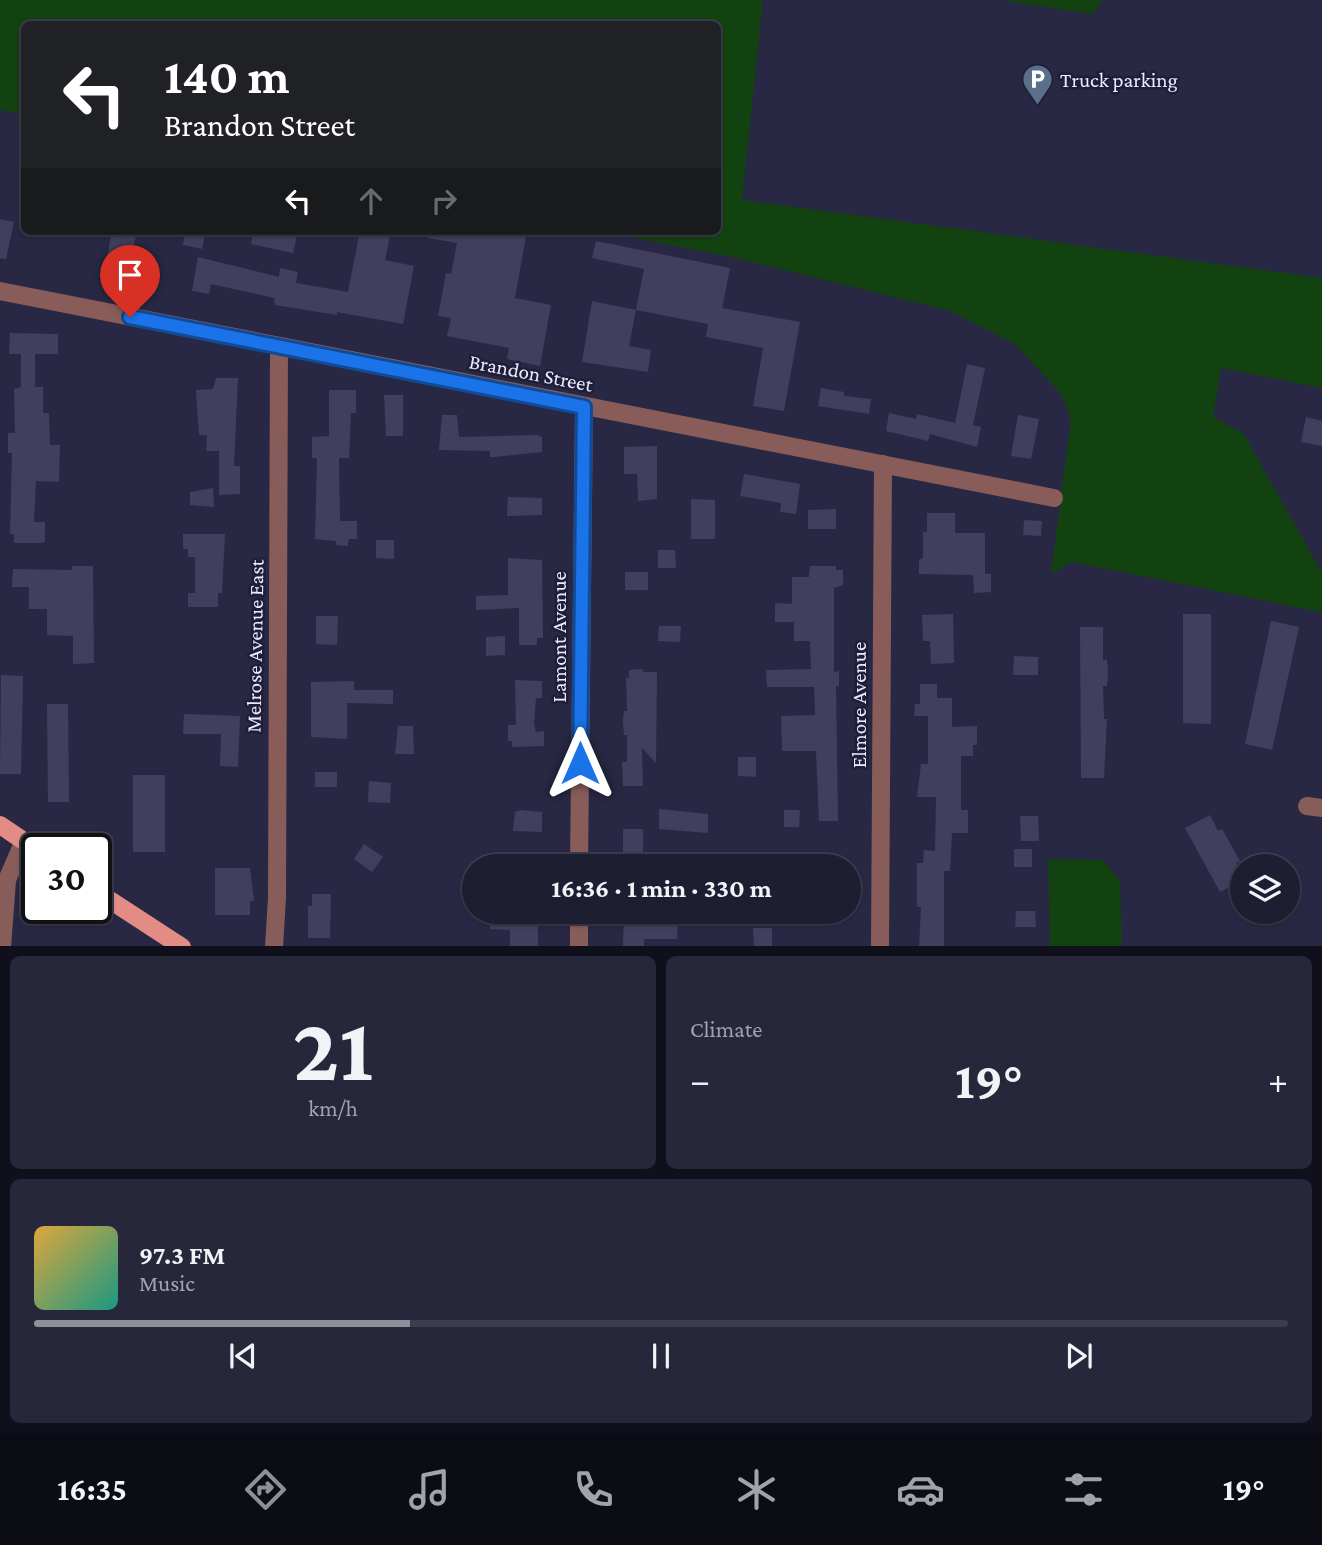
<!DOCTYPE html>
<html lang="en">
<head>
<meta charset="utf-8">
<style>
	body { margin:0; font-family:"Crimson Pro",serif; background:#26273b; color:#f1f3f6; height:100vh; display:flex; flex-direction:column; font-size:26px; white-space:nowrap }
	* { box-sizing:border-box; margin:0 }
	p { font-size:23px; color:#a1a2ac }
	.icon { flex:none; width:38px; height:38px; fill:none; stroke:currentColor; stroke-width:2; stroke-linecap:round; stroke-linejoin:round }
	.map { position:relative; height:946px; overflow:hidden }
	.side { display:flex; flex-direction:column; gap:10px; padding:10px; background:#10101c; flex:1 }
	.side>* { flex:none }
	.hud { position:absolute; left:21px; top:21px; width:700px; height:214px; border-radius:10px; box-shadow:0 2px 5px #0004,0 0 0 2px #3c3c4e; background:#202124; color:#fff; overflow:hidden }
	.buttons { position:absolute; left:1230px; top:854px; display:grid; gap:14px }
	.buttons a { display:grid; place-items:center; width:70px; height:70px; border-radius:50%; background:#1e1e33; box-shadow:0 2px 5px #0004,0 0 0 2px #3c3c4e; font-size:35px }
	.speed { position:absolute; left:21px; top:833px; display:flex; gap:14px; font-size:35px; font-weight:700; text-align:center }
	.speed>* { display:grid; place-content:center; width:91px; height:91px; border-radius:50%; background:#1e1e33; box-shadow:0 2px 5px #0004,0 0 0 2px #3c3c4e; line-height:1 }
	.speed .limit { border:4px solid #111; border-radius:10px; background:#fff; color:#111 }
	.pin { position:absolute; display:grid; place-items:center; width:60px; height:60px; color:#fff; margin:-72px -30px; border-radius:50% 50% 50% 0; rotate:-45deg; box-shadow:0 0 7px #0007 }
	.pin .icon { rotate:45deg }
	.me { position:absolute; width:77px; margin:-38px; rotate:0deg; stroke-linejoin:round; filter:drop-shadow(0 0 5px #0008) }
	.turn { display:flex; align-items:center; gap:24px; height:147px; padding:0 28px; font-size:32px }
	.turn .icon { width:91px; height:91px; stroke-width:2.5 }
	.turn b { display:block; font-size:49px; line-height:60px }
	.lanes { display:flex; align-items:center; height:66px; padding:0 28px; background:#0003; justify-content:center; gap:35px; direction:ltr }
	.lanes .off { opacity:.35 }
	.big { font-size:52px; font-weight:700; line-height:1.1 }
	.side .tile { flex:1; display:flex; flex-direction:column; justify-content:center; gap:10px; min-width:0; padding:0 24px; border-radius:10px; background:#26273b }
	.side .dial { align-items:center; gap:0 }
	.dial b { font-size:91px; line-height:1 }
	.song { display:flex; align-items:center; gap:21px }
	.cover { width:84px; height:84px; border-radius:10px; background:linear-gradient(135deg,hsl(40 70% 55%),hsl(170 70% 35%)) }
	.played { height:7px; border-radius:4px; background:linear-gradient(90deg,#8c9099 30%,#3c3c4e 30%) }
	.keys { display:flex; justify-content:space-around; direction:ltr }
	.heat { display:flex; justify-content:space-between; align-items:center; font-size:38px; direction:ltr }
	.side .tiles { flex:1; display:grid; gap:10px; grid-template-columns:1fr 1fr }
	.tile:last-child { grid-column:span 2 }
	.trip { position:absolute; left:462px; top:854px; width:399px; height:70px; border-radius:35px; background:#1e1e33; box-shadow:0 2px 5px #0004,0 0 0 2px #3c3c4e; font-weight:700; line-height:70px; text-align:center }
	.tabs { display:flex; height:112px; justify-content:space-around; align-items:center; background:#0c0c14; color:#a1a2ac }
	.tabs .icon { width:49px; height:49px }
	.tabs .current { color:#8c9099 }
	.tabs b { font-size:32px; color:#f1f3f6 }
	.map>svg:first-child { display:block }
</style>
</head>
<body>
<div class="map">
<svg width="1322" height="947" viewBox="0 0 1322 947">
	<rect width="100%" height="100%" fill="#282844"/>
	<g fill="#124210">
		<polygon points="0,0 763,0 742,200 1322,278 1322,388 1221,368 1213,417 1244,434 1322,573 1322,609 1320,612 1072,562 1051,574 1071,419 1062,395 1015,344 950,311 728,256 599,231 718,231 718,24 24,24 24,115 0,110"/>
		<polygon points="1000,0 1103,0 1093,14"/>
		<polygon points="1048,859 1103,860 1120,881 1122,946 1050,946"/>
	</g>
	<g fill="#40405e">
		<polygon points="0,219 14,222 6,259 0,258"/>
		<polygon points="112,231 137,231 127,278 104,273"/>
		<polygon points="185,231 206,231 202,249 183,245"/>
		<polygon points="253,231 298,231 293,253 251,244"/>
		<polygon points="360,231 391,231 385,260 414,266 403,324 337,312 337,315 275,305 274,298 211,284 209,294 192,291 198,257 279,277 280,268 298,272 296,283 348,292"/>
		<polygon points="428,231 527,231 515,298 551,305 540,366 507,359 509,348 447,336 451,318 438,316 446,273 451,274 457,243 428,238"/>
		<polygon points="596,241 730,268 722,308 800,322 784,411 753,406 763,348 706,337 708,324 636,310 644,269 592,258"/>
		<polygon points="592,301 636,310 629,346 651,350 648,372 582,362"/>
		<polygon points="10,333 58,334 58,354 35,354 35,387 43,387 43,413 49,413 50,445 60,445 59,482 36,481 34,522 45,522 45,542 41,543 14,543 14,534 10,534 12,453 8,453 8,433 15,433 14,389 21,387 21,354 9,354"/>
		<polygon points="967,364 985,368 973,425 981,427 977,447 930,434 928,441 886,431 889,413 916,419 917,414 955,423"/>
		<polygon points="216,378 238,378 234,466 240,466 240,494 219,495 219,451 206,451 207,435 199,435 196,390 213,389"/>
		<polygon points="821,388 844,392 844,396 871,399 869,414 818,406"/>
		<polygon points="329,390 356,390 356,413 351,413 349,458 339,458 340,521 357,521 357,539 349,539 348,546 336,545 336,541 315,539 317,458 312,458 312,437 329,436"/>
		<polygon points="384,395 403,395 403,436 386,436"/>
		<polygon points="442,415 457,415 459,437 537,435 542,437 542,452 494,457 490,457 490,451 439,450"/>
		<polygon points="1018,415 1039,419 1031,459 1011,456"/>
		<polygon points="1306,417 1322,421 1322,446 1301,442"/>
		<polygon points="657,446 657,499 638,501 637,474 624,474 624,447"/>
		<polygon points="744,474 800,484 796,514 780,512 781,503 740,496"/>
		<polygon points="213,488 214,507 190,505 190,492"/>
		<polygon points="508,497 542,498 542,515 507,516"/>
		<polygon points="691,499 715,500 715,539 691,539"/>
		<polygon points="836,509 836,529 808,529 808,510"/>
		<polygon points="927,513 955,513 955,533 985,533 985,574 991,574 991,592 974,593 973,575 919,574 919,560 923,558 923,532 927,532"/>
		<polygon points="1024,520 1042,521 1041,536 1023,535"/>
		<polygon points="183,534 225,534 222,593 218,593 218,607 188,607 188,593 195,593 195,557 188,557 188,549 183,549"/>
		<polygon points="376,540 394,540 394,559 376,558"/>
		<polygon points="658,550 675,550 676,568 658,568"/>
		<polygon points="508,558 542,560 543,638 537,638 537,645 519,645 519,608 476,610 476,596 508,595"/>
		<polygon points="72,566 93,566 94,663 73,664 73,636 47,635 47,609 29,609 29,587 12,587 13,569 72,570"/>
		<polygon points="810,566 836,566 836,570 843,570 843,585 834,588 834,672 839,671 839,686 836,686 838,821 819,821 816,751 782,751 781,716 815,715 814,687 767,687 766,670 811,669 810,641 794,641 794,622 775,622 775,603 792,604 792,577 809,577"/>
		<rect x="625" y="572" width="23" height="18"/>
		<polygon points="953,614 954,663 931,664 930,641 923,641 922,615"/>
		<polygon points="1183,614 1211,614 1211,724 1183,723"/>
		<polygon points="316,616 338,616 337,645 316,644"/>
		<polygon points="1271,621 1299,627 1272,750 1245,744"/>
		<polygon points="659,626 681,626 680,642 658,641"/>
		<polygon points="1080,627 1103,627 1103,660 1107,660 1108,673 1107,686 1103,686 1104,719 1107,719 1104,778 1081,778"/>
		<polygon points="505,636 505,655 486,656 486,637"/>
		<polygon points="1014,656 1038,657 1038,675 1013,675"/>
		<polygon points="643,669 643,672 657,672 656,763 642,748 643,786 623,786 622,762 627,762 627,735 624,735 623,721 624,711 627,711 626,678 629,678 629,670"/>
		<polygon points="1,675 23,676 21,774 0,774"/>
		<polygon points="515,680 542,681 542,698 536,698 534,724 536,732 544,731 544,746 512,747 512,741 508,741 508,725 516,725"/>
		<polygon points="354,681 354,690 393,690 393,704 347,703 347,739 311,737 311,682"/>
		<polygon points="920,684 937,684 937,698 952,698 952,727 977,726 977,745 973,745 973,756 961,756 961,810 968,810 968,833 952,833 950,871 944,871 944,947 919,947 921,907 917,907 917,863 923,863 924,850 935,851 936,797 917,797 921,764 928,764 928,716 914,716 915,704 920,704"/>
		<polygon points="47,704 68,704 69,802 48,802"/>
		<polygon points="184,714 240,716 238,767 220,766 221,734 183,734"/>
		<polygon points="398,726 413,726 414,754 395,754"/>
		<polygon points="738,757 756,757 756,777 738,776"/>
		<rect x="315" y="772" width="22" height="15"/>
		<rect x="133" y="775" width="32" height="77"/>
		<polygon points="369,781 391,783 390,803 368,802"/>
		<polygon points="659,809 708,814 708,833 659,829"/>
		<polygon points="521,810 542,812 542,832 513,831 515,812"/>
		<polygon points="784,810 800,810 799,827 784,827"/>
		<polygon points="1210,815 1218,831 1222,829 1240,861 1236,863 1242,877 1242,880 1220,892 1185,828"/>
		<polygon points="1020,816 1038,816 1039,841 1021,841"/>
		<rect x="623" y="829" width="20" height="24"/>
		<polygon points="364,844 383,857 372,872 354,859"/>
		<rect x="1014" y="849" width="18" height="18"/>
		<polygon points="215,868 250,868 254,901 250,901 250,915 215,915"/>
		<polygon points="312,894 331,894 330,938 308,938 308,906 312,906"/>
		<polygon points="1016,911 1035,911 1036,927 1015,927"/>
		<polygon points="490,912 538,914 538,947 510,947 510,930 490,929"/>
		<polygon points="624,916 644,916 644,920 651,920 651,924 678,925 677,939 644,939 644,947 623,947"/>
		<polygon points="753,928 772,928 772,946 754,947"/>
	</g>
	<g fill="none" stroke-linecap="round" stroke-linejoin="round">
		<g stroke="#885d59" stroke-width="18">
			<polyline points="0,291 1054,498"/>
			<polyline points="1307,806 1322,808"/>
			<polyline points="579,866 584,407"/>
			<polyline points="2,947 7,880 24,841"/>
			<polyline points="274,947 277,898 279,346"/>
			<polyline points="579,947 579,912"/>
			<polyline points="880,947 883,464"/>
		</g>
		<g stroke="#e38c85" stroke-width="18">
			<polyline points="0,825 37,850"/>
			<polyline points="96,891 182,947"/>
		</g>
	</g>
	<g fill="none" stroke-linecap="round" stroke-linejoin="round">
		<defs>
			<polyline id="route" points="130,317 584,407 580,763"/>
		</defs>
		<use href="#route" stroke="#114b97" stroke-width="18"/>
		<use href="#route" stroke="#1a73e8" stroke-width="12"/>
	</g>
	<defs>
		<symbol id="parking-pin" viewBox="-11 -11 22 30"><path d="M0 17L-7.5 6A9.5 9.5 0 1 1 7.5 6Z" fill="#5c6f8a" stroke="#1f1e39"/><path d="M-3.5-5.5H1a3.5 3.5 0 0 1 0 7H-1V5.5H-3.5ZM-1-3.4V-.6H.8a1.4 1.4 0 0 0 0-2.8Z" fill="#fff"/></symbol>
	</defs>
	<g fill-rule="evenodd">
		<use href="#parking-pin" x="1020" y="62" width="35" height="47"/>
	</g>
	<g text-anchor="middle" stroke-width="5" stroke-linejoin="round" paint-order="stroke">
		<g font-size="21" fill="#eaebfe" stroke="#1f1e39" text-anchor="start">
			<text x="1060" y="87">Truck parking</text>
		</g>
		<g font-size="21" fill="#eaebfe" stroke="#1f1e39">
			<text transform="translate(531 373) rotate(11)" y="7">Brandon Street</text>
			<text transform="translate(559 637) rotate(-90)" y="7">Lamont Avenue</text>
			<text transform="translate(255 646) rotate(-89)" y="7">Melrose Avenue East</text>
			<text transform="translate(859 705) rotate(-90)" y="7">Elmore Avenue</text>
		</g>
	</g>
</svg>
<div class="buttons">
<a><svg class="icon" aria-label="layers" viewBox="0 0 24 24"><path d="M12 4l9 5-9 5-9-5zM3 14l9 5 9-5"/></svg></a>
</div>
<div class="speed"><div class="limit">30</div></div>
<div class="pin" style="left:130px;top:317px;background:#d93025"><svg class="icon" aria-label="arrive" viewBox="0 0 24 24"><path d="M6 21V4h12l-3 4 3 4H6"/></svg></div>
<svg class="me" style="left:580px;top:763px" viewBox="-20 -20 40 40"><path d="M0-17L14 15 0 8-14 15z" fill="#1a73e8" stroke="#fff" stroke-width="4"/></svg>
<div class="trip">16:36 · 1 min · 330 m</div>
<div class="hud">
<div class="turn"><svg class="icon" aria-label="left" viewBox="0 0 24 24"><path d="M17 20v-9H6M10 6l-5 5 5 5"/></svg><div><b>140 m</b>Brandon Street</div></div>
<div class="lanes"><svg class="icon" aria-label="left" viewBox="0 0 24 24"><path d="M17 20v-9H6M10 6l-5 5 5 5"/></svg><svg class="icon off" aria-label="ahead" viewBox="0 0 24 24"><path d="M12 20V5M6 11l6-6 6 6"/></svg><svg class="icon off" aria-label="right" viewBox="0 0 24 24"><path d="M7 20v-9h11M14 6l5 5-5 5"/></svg></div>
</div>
</div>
<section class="side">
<div class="tiles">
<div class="tile dial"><b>21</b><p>km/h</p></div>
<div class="tile"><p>Climate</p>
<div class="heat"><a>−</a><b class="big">19°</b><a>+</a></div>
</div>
<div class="tile">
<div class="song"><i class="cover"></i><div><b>97.3 FM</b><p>Music</p></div></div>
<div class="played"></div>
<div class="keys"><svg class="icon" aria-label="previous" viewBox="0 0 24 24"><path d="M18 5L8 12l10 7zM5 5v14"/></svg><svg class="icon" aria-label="pause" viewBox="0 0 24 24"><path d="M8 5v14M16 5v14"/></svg><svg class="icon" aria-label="next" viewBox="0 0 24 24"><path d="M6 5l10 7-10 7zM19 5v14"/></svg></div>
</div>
</div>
</section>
<nav class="tabs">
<b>16:35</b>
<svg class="icon current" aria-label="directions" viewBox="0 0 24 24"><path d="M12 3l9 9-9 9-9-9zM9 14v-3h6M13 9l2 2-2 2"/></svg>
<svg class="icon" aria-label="music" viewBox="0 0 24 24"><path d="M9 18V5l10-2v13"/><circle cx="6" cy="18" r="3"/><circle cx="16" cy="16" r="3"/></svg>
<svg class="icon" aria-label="phone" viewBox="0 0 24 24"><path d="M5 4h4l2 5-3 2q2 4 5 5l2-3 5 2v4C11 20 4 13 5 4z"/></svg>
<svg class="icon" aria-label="climate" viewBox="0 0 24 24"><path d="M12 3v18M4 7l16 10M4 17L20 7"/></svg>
<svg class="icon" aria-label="car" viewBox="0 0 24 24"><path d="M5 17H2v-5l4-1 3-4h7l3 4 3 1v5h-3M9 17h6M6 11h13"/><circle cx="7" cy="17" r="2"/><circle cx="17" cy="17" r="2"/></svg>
<svg class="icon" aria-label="filters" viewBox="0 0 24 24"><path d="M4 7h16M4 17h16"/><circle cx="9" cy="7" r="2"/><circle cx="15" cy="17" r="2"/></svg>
<b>19°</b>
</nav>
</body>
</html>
